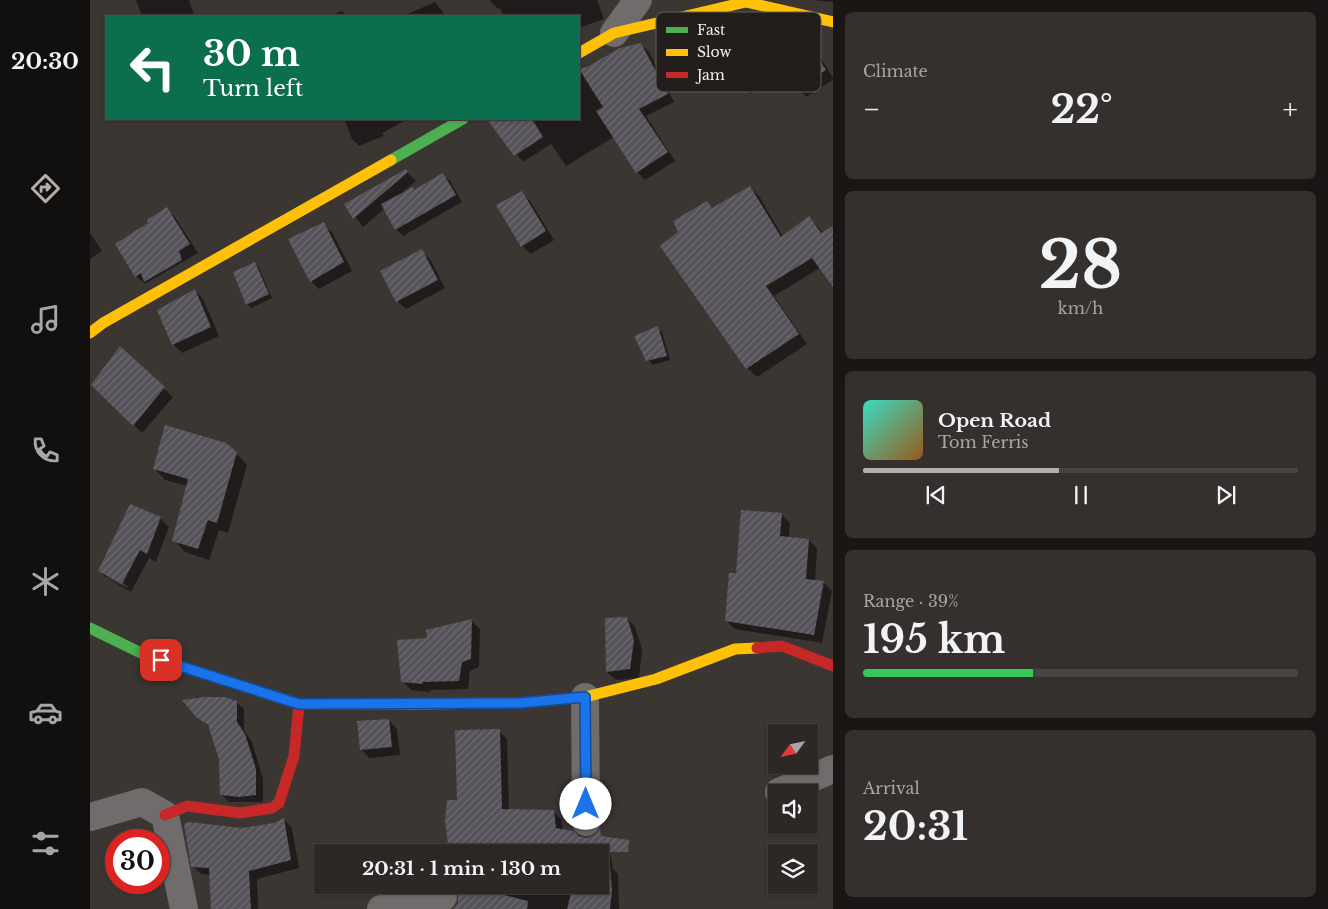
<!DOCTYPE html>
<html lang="en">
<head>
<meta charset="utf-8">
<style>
	body { margin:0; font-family:"Libre Baskerville",serif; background:#35302e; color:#f1f3f6; height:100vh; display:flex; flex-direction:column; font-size:19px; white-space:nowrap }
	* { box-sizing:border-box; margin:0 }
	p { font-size:16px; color:#a7a6a7 }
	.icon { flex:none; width:28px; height:28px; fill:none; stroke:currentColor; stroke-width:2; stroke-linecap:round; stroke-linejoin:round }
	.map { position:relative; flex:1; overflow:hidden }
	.details { display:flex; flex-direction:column; gap:12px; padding:12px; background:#191615; width:495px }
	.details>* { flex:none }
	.top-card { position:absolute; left:15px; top:15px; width:475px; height:105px; border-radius:0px; box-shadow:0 1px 4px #0004,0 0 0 1px #484443; background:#0b6e4f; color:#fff; overflow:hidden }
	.needle { width:32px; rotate:237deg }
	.buttons { position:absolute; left:678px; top:724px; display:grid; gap:10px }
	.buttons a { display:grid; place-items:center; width:50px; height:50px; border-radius:0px; background:#2d2826; box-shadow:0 1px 4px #0004,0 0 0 1px #484443; font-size:25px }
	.speed { position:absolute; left:15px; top:829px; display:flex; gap:10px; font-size:25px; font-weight:700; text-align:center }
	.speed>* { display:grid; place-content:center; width:65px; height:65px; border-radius:50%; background:#2d2826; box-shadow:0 1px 4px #0004,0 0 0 1px #484443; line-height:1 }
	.speed .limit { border:8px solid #d22; background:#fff; color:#111 }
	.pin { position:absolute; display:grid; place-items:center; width:42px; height:42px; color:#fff; margin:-21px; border-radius:10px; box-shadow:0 2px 8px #0006 }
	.me { position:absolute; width:55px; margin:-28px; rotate:0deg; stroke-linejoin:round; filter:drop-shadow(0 0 4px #0008) }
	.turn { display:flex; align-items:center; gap:18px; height:105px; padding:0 15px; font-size:22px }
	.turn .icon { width:65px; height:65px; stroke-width:2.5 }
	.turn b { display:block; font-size:35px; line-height:42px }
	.big { font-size:38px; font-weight:800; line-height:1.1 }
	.details .tile { flex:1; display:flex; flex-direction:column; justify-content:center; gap:8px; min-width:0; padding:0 18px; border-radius:8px; background:#35302e }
	.details .dial { align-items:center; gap:0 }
	.dial b { font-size:65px; line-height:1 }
	.song { display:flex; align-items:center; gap:15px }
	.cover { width:60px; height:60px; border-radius:8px; background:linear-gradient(135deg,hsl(170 70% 55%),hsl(30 70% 35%)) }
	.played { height:5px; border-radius:2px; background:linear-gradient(90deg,#b4ada9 45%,#484443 45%) }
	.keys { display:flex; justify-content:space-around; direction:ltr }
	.heat { display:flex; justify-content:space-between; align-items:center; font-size:28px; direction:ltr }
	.charge { height:8px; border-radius:4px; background:linear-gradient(90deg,#34c759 39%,#484443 0) }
	.trip { position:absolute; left:224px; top:844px; width:295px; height:50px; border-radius:0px; background:#2d2826; box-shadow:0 1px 4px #0004,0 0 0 1px #484443; font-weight:800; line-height:50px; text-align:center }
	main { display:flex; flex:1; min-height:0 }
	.dock { display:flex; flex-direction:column; width:90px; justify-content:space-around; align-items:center; background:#12100f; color:#a7a6a7 }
	.dock .icon { width:35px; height:35px }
	.dock .active { color:#b4ada9 }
	.dock b { font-size:22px; color:#f1f3f6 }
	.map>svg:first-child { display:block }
</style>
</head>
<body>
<main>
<nav class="dock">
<b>20:30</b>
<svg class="icon active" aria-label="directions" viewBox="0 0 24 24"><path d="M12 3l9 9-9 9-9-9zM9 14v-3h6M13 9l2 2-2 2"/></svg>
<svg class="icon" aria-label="music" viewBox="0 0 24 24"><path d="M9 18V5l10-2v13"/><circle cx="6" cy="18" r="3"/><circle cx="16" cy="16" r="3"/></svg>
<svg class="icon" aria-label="phone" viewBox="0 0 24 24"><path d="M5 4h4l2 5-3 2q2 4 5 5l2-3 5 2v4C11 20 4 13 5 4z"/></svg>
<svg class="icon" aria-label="climate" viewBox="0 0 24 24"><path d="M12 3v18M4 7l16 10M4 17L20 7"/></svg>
<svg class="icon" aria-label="car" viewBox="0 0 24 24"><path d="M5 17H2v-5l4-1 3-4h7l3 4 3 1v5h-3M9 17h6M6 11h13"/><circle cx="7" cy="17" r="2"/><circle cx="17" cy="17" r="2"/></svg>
<svg class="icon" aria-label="filters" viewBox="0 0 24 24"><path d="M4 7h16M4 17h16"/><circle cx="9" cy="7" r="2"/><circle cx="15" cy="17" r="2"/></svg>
</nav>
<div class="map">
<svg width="743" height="909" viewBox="0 0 743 909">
	<defs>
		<pattern id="building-hatch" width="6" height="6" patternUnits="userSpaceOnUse" patternTransform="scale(1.25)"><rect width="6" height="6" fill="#55525a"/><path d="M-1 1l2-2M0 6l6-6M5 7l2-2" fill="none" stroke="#6e6b72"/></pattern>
	</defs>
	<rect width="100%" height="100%" fill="#3c3633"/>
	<g fill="#0007" fill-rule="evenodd">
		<polygon points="46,0 99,0 104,15 52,16"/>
		<polygon points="399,0 507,0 514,19 489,28 489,16 413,16 410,8 408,9"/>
		<polygon points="722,0 743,0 743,2"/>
		<polygon points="345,2 356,16 313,16"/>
		<polygon points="252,11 257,16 237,16"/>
		<polygon points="655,25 664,33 688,76 660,94 652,85 639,65 628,56"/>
		<polygon points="714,37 723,45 743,78 743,80 716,97 708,88"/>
		<polygon points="551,44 559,52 584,102 556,116 585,161 555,180 547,172 524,137 476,166 461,144 433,162 402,123 410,119 489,119 489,68 497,68"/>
		<polygon points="254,119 318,119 292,133 294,136 269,146 262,139"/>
		<polygon points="316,171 326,181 313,192 325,191 353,175 360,181 372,202 313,236 306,229 295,208 273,227 256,205"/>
		<polygon points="660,187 669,196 693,237 719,217 733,233 743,227 743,275 740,277 730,268 684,296 717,344 667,377 657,368 572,246 589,233 617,203 623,209"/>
		<polygon points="431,193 440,201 464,240 441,254 432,246"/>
		<polygon points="76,209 85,217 108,253 55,284 46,276 60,223"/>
		<polygon points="233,224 242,232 262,271 229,289 221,281"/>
		<polygon points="0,233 12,251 0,259"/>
		<polygon points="331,251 340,259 355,288 316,309 307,301"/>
		<polygon points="165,263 169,268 182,298 161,308 157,304"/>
		<polygon points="105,290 113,299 129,336 92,353 83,344"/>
		<polygon points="568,328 572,332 580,360 562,365 546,336"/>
		<polygon points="31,348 83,397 52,433 3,385"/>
		<polygon points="146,453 157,465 138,533 129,530 119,560 95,552 84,540 98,486 75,480 64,468"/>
		<polygon points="691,514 700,523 699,538 719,540 727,548 725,581 733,582 742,591 732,643 645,629 637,621 647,575"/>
		<path d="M70 518 79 527 66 562 59 558 41 592 18 579 9 571ZM17 575 38 586 37 588 17 578Z"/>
		<polygon points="537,618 545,627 552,649 549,678 526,680 517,672 516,619"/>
		<polygon points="381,620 390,629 389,667 380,671 378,689 340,690 341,692 321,690 312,681 338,639"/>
		<polygon points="146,702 154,709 154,730 162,742 173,779 173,802 139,802 131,794 131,759 120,728 107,716"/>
		<polygon points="299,720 307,729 310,755 279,758 271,749"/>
		<polygon points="409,731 417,739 419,811 463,811 471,819 473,830 519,845 523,869 528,874 529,909 364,909 369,903 370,894 367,890 337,893 329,885 510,885 510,852 330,852 360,850 369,801"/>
		<polygon points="194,820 202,828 209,868 167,879 168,909 122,909 121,875 111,874 103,866 152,830 185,825"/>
	</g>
	<g fill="url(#building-hatch)">
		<polygon points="714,35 736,70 707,89 684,54"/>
		<polygon points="551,43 578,94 549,109 578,152 546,173 506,111 513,107 489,69 497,67 530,48"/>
		<polygon points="397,119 442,119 453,137 424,156"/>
		<polygon points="316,169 318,172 263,219 254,204"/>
		<polygon points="353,173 366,195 305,230 291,204 323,187 324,190"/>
		<polygon points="660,186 691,237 719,216 731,233 743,226 743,287 722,258 676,286 709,334 656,369 570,246 588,232 583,221 617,201 622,208"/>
		<polygon points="432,191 456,231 431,247 406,205"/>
		<polygon points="77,207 100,244 89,251 92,260 54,282 51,273 45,277 25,244 58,223 57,220"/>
		<polygon points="234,222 254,262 220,282 198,239"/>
		<polygon points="332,249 348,280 306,302 290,271"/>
		<polygon points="165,262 179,294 156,305 143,272"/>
		<polygon points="105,289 121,327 82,345 67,310"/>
		<polygon points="568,326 577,356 556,361 544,336"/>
		<polygon points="30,346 75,387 43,426 1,385"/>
		<polygon points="75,425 136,443 147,452 127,523 118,520 108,549 82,541 98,479 63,469"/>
		<polygon points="40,504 71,517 57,554 50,550 32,584 8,571"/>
		<polygon points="651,510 692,513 690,536 719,539 716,579 734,581 724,635 635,621 639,573 646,573"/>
		<polygon points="537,617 544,640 540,669 516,672 515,618"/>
		<polygon points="382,619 381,659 372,662 369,681 332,682 333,684 311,682 307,640 337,638 336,630"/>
		<polygon points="115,697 134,697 147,701 147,722 155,734 166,769 166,795 150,797 130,795 129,759 118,725 106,717 92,700"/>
		<polygon points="299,719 302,747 270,750 267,721"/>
		<polygon points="410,729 412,809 464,810 466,828 484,831 489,836 497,838 504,835 510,828 511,836 539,840 538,852 514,852 516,865 520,865 522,891 520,909 477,909 483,885 510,885 510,852 359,852 355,821 357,800 367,800 365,730"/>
		<polygon points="194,818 201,860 159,871 161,909 121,909 119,868 101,867 94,824 99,822 152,828 184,823"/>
		<polygon points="362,885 375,885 438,901 437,909 363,909 368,903 368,895"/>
	</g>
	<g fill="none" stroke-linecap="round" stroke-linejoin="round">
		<g stroke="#6f6c6b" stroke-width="28">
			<polyline points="524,33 548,0"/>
			<polyline points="495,697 496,822"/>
			<polyline points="689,792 743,769"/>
			<polyline points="0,817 52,802 75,815 94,909"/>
			<polyline points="291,909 353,897"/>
		</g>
		<g stroke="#4caf50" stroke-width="11">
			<polyline points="301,160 373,119"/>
			<polyline points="0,628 55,655 209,704 319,704"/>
		</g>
		<g stroke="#ffc107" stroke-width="11">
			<polyline points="489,53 524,33 656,2 743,22"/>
			<polyline points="0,333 13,323 301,160"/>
			<polyline points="319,704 430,703 495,697 566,679 645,649 667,648"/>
		</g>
		<g stroke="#c62828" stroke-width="11">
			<polyline points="667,648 692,646 743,666"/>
			<polyline points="75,815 97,806 150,813 182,808 189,803 204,756 209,704"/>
		</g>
	</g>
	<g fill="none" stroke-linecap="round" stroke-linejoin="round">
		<defs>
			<polyline id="route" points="71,660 209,704 430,703 495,697 496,804"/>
		</defs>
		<use href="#route" stroke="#114b97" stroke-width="12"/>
		<use href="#route" stroke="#1a73e8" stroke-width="9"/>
	</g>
	<rect x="566" y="12" width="165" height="80" rx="8" fill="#231e1b" stroke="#625c59" stroke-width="1"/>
	<rect x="576" y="27" width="22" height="6" fill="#4caf50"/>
	<rect x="576" y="49" width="22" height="7" fill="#ffc107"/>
	<rect x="576" y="72" width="22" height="6" fill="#c62828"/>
	<g font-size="14" fill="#f4ede9">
		<text x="607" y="35">Fast</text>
		<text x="607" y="57">Slow</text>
		<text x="607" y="80">Jam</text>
	</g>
</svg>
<div class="buttons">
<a><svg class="needle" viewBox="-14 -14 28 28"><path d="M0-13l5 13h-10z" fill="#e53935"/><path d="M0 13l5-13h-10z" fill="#a7a6a7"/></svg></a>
<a><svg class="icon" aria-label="sound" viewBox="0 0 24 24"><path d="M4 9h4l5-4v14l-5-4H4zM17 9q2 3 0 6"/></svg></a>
<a><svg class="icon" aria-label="layers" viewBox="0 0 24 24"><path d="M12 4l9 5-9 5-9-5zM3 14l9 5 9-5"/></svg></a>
</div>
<div class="speed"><div class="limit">30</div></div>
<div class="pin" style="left:71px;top:660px;background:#d93025"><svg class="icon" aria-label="arrive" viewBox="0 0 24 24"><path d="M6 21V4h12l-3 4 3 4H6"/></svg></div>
<svg class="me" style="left:496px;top:804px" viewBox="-20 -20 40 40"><circle r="19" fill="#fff"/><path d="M0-13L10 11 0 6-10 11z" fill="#1a73e8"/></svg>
<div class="trip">20:31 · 1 min · 130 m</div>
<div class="top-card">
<div class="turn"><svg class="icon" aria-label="left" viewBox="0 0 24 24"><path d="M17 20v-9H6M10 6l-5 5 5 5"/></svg><div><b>30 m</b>Turn left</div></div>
</div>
</div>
<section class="details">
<div class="tile"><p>Climate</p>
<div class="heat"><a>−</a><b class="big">22°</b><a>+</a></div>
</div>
<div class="tile dial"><b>28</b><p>km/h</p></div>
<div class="tile">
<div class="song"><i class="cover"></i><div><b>Open Road</b><p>Tom Ferris</p></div></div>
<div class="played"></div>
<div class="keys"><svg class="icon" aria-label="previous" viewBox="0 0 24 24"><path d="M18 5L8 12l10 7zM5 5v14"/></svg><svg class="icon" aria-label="pause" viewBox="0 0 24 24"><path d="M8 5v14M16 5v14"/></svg><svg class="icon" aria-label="next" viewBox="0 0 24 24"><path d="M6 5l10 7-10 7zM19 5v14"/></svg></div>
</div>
<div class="tile"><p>Range · 39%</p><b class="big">195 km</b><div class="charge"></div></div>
<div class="tile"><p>Arrival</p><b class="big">20:31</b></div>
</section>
</main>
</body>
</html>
